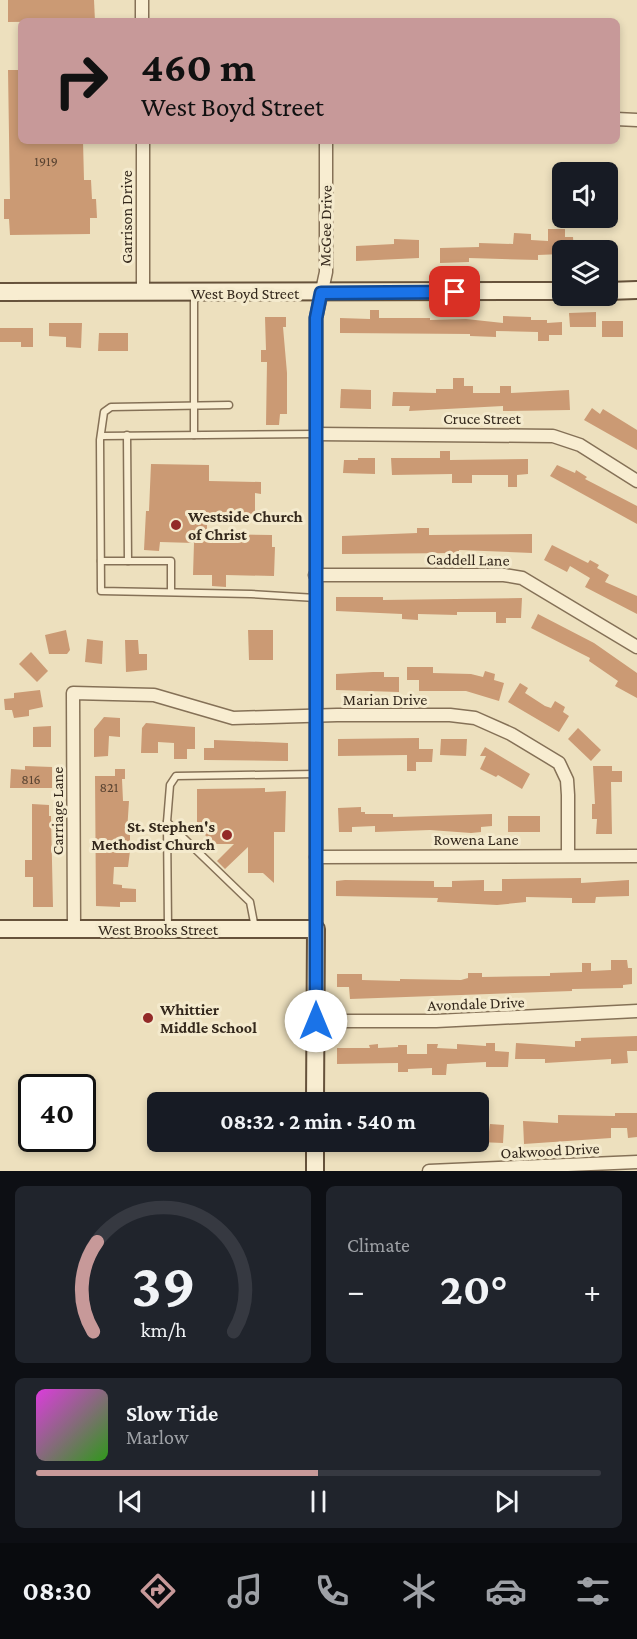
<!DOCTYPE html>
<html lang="en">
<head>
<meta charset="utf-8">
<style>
	body { margin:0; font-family:"Crimson Pro",serif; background:#20242c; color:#f1f3f6; height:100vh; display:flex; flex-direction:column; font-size:22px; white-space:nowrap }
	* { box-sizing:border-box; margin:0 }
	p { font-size:20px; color:#9ea1a6 }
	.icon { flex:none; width:33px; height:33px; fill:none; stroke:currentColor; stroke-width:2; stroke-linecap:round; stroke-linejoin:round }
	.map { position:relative; height:1171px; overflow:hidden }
	.sheet { display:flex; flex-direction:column; gap:15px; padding:15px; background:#0d0f14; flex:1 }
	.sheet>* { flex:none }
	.banner { position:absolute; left:18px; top:18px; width:602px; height:126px; border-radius:9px; box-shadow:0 3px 9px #0003; background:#c79999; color:#111; overflow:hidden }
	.controls { position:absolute; left:552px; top:162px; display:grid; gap:12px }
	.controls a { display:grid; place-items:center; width:66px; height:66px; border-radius:9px; background:#171b24; box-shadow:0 3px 9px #0003; font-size:30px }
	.speed { position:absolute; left:18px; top:1074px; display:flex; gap:12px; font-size:30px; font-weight:700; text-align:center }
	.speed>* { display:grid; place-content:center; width:78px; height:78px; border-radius:50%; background:#171b24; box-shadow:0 3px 9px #0003; line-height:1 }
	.speed .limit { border:3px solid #111; border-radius:9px; background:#fff; color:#111 }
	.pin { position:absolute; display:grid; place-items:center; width:51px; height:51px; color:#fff; margin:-26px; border-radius:12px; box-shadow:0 3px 9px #0006 }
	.me { position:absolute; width:66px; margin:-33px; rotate:0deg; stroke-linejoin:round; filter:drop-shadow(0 0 4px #0008) }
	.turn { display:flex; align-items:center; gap:21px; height:126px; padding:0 24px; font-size:27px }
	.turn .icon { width:78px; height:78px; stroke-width:2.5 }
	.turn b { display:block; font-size:42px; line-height:51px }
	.big { font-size:45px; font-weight:700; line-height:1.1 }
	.sheet .widget { flex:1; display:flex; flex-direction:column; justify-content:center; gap:9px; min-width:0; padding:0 21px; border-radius:9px; background:#20242c }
	.sheet .dial { align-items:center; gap:0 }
	.dial svg { height:156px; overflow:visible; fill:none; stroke:#363941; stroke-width:7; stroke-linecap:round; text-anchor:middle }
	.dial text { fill:#f1f3f6; stroke:none }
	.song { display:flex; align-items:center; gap:18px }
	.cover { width:72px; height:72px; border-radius:9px; background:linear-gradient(135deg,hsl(300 70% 55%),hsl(110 70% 35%)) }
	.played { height:6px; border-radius:3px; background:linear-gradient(90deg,#c79999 50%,#363941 50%) }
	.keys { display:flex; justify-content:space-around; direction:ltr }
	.heat { display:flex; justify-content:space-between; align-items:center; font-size:33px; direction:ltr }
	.sheet .tiles { flex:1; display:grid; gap:15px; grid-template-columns:1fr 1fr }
	.widget:last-child { grid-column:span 2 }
	.trip { position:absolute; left:147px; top:1092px; width:342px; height:60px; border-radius:9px; background:#171b24; box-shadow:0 3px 9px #0003; font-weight:700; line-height:60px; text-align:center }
	.dock { display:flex; height:96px; justify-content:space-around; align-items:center; background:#090b0e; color:#9ea1a6 }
	.dock .icon { width:42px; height:42px }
	.dock .selected { color:#c79999 }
	.dock b { font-size:27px; color:#f1f3f6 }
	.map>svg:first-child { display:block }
</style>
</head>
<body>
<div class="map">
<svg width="637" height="1171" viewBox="0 0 637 1171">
	<rect width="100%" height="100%" fill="#ede0be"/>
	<g fill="#cb9a74">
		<polygon points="8,0 94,0 95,21 8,22"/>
		<polygon points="8,70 21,70 21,141 83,141 84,180 91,180 92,199 96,199 97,218 90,218 90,234 10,235 9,219 4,219 4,199 10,199"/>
		<polygon points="548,229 565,229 565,237 573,237 574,250 562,250 562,254 538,255 538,260 469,258 469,262 440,263 440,248 479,247 479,243 513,244 514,233 531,234 531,240 548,241"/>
		<polygon points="394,239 419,240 419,258 356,261 356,246 394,244"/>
		<polygon points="370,310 379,310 379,318 430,318 430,320 466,319 503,323 503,316 531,317 531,320 547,320 547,323 562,322 562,335 549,335 549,341 538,341 538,332 496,331 496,337 470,336 470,334 340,333 340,318 370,319"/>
		<polygon points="596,312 596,327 570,327 569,313"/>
		<polygon points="265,317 286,317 286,327 283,327 287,373 287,414 280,414 279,425 266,425 267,362 261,362 261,350 266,350"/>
		<rect x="602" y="321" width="21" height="16"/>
		<polygon points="49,323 82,323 81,348 66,347 66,337 49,336"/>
		<polygon points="0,328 33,328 33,347 21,347 21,342 0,342"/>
		<polygon points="99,333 128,333 128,351 98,351"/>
		<polygon points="453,378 464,378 464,386 473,386 473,393 500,393 500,386 511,386 511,393 569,390 570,410 503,411 503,406 409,411 410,406 392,406 393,392 436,393 436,389 453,389"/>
		<polygon points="341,389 371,390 371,409 340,408"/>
		<polygon points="592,408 600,414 603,409 637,430 637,450 584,420"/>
		<polygon points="440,451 450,451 450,460 528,459 528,474 517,475 517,487 508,487 508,475 472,475 472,483 452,483 452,474 392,475 391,458 440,458"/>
		<polygon points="358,458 375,458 375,474 343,473 344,460 358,460"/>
		<polygon points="151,464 209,465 209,481 261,482 261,494 255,493 255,517 207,516 207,534 272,535 272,547 275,547 274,576 226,575 226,587 212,586 212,575 193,575 194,543 160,542 159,551 144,550 146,511 149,511"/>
		<polygon points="557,465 575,473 576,470 587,477 585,479 637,506 637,524 550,476"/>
		<polygon points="417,528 429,528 429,535 532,534 532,553 459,550 459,553 342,554 342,536 417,533"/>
		<polygon points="552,545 588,563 590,560 599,565 597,568 609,575 605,582 637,596 637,614 585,587 590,578 570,566 567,572 544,560"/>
		<polygon points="336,597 383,597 383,600 522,598 521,618 506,618 506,623 496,623 496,612 457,612 457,615 418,614 418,620 402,619 402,614 336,611"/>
		<polygon points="538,614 594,643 637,673 637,698 615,686 618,681 589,661 590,658 531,628"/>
		<polygon points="66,630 70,650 67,654 49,654 45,635"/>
		<polygon points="248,630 273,630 273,660 249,660"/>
		<polygon points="87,639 103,641 102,664 85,662"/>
		<polygon points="125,640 138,640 139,654 147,654 147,670 126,672"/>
		<polygon points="31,652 48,671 37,682 19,664"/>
		<polygon points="407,667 433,667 433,673 471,674 483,677 485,671 495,674 494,680 504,683 499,701 466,691 419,691 419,680 407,680"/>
		<polygon points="373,672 384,672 384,677 399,677 399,692 336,690 336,674"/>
		<polygon points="520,683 528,688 525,693 545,706 551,708 555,701 565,707 563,712 569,716 559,732 508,702"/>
		<polygon points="40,690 43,707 29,710 29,716 14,718 12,710 5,710 4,699 14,698 14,693"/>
		<polygon points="104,717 120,718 120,737 109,736 108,756 94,757 94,729"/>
		<polygon points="146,723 195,727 195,749 187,749 187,759 174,759 174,743 158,742 158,753 141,753 142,728"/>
		<polygon points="51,726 51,747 33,747 33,727"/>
		<polygon points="578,728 601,750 591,761 568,739"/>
		<polygon points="419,738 419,749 433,749 432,762 416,762 416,771 407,771 407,755 338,756 338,739"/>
		<polygon points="441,739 467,739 466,756 440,755"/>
		<polygon points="214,740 288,743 288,761 204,760 204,748 214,748"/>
		<polygon points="485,747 530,774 522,789 498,775 496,777 480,769 486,756 480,756"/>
		<polygon points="25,766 52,767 52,788 10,788 11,769 25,770"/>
		<polygon points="593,766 612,766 612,771 622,771 622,782 611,782 612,834 596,834 597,819 592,819 592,804 595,804"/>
		<polygon points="115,769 125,769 125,779 122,779 123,801 129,801 127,832 130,832 130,851 128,867 114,867 113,884 122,885 122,888 136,889 136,902 120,902 120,907 96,906 95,776 115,776"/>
		<polygon points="265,788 265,792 286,791 285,832 274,832 274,883 263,873 248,873 248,847 225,869 217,861 234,844 214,844 197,827 197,789"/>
		<polygon points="32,804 49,805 49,816 51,816 53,907 33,907 33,877 25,877 25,860 32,860"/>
		<polygon points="361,807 361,812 365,812 365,814 393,814 393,817 492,814 492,826 481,827 481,832 471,833 430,830 375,832 375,826 352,827 352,832 339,832 338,808"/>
		<rect x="508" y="816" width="32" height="16"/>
		<polygon points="581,878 581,883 629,880 629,896 596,897 595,903 572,903 572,898 526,897 526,902 497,905 437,902 438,898 336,896 336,881 345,880 434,881 434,887 452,887 452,881 484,880 484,891 502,891 502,879"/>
		<polygon points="611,960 627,960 628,968 632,968 632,984 623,985 623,988 572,989 572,991 350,999 349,987 337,987 337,974 362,974 362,980 400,981 400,979 461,980 468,978 468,973 482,973 482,977 550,976 550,973 582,972 582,963 591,963 591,971 611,970"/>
		<polygon points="637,1036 637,1051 627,1051 628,1063 611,1064 611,1059 545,1063 545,1059 515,1059 516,1043 575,1047 575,1041 581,1041 581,1038"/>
		<polygon points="486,1043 495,1043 495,1051 509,1052 508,1067 486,1067 486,1062 447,1064 446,1075 432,1075 432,1068 408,1069 408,1072 398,1072 398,1063 337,1064 337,1048 370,1048 369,1045 378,1044 378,1048 398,1047 398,1045 407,1045 407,1054 427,1054 427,1044 438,1044 437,1048 457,1049 457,1044 486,1046"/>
		<polygon points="615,1113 637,1113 637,1137 628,1138 627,1128 611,1128 611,1138 524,1144 523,1121 558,1123 558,1115 615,1116"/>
		<polygon points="490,1124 504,1125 503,1143 479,1142 480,1132 489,1132"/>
	</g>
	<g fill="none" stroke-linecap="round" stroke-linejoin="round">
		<defs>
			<g id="lane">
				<polyline points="194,293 194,435"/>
				<polyline points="229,405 111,407 104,412 100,440 101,591 251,594 316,598"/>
				<polyline points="102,436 315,434"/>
				<polyline points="101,561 128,561 127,435"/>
				<polyline points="128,561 171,561 171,591"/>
				<polyline points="167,822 170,785 176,776 316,774"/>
				<polyline points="168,928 167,822 250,902 255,928"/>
			</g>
			<g id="street">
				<polyline points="142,0 142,21"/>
				<polyline points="616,119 637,120"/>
				<polyline points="143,141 143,292"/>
				<polyline points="315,434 553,436 580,445 637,481"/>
				<polyline points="315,575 504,575 522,578 637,647"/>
				<polyline points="316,857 637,856"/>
				<polyline points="74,929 73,693 154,695 233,718 337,715 450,715 475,718 511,734 559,763 567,780 568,795 568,855"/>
				<polyline points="316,929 316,318 326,272 326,141"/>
				<polyline points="316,1021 436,1021 637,1011"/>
				<polyline points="429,1171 637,1162"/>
			</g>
			<g id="secondary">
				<polyline points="608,291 637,290"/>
				<polyline points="0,292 562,291"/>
				<polyline points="0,929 316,929 315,1102"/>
				<polyline points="315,1171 315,1142"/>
			</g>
		</defs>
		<use href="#lane" stroke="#857157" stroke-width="9"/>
		<use href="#street" stroke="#857157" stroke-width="15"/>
		<use href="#secondary" stroke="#66523b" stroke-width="20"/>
		<use href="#lane" stroke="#f8edd1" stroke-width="6"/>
		<use href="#street" stroke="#f8edd1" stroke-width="12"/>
		<use href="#secondary" stroke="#f8edd1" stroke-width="16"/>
	</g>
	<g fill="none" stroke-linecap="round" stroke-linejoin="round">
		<defs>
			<polyline id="route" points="316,1021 316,318 321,293 455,292"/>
		</defs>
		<use href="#route" stroke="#114b97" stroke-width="15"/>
		<use href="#route" stroke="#1a73e8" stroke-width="10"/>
	</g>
	<g fill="#932a28" stroke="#f4eacd" stroke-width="2">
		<circle cx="176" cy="525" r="6"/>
		<circle cx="227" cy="835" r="6"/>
		<circle cx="148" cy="1018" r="6"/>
	</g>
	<g text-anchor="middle" stroke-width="6" stroke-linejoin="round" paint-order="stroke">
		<g font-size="14" fill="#5a4432">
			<text x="46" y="166">1919</text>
			<text x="31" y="784">816</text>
			<text x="109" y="792">821</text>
		</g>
		<g font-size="16" fill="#34281c" stroke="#f4eacd">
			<text transform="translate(126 217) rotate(-90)" y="6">Garrison Drive</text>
			<text transform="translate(325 226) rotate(-89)" y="6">McGee Drive</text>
			<text x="245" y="299">West Boyd Street</text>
			<text x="482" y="424">Cruce Street</text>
			<text transform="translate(468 559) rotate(1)" y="6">Caddell Lane</text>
			<text x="385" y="705">Marian Drive</text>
			<text transform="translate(57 811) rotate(-90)" y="6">Carriage Lane</text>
			<text x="476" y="845">Rowena Lane</text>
			<text x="158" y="935">West Brooks Street</text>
			<text transform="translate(476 1003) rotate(-2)" y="6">Avondale Drive</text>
			<text transform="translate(550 1150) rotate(-3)" y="6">Oakwood Drive</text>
		</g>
		<g font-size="16" font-weight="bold" fill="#34281c" stroke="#f4eacd" text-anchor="start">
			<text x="188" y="522">Westside Church<tspan x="188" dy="18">of Christ</tspan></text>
			<text x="215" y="832" text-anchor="end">St. Stephen's<tspan x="215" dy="18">Methodist Church</tspan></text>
			<text x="160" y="1015">Whittier<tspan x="160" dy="18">Middle School</tspan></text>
		</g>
	</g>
</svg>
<div class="controls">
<a><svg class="icon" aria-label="sound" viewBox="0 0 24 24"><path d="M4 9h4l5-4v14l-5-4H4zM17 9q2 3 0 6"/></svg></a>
<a><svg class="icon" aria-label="layers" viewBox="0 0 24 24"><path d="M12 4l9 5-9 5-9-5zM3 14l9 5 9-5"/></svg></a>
</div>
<div class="speed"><div class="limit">40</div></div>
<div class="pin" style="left:455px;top:292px;background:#d93025"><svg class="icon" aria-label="arrive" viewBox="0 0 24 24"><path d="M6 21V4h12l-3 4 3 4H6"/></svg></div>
<svg class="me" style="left:316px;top:1021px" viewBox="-20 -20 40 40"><circle r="19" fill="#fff"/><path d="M0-13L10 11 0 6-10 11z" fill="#1a73e8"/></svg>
<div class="trip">08:32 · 2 min · 540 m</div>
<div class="banner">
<div class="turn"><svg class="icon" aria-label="right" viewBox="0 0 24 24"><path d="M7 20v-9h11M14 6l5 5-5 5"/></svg><div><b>460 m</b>West Boyd Street</div></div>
</div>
</div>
<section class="sheet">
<div class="tiles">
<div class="widget dial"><svg viewBox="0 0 100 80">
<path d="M14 69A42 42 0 1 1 86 69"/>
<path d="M14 69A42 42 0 0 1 16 23" stroke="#c79999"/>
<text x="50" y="56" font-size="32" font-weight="700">39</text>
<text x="50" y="72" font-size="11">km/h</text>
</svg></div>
<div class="widget"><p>Climate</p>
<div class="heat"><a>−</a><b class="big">20°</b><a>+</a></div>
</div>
<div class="widget">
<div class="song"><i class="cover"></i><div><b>Slow Tide</b><p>Marlow</p></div></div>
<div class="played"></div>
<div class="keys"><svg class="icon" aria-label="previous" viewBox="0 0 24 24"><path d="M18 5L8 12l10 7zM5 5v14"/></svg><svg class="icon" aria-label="pause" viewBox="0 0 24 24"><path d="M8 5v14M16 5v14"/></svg><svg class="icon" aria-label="next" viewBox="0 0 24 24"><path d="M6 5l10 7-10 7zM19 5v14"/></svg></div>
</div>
</div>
</section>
<nav class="dock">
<b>08:30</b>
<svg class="icon selected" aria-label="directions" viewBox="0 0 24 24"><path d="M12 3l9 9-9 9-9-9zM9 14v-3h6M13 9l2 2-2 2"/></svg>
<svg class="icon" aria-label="music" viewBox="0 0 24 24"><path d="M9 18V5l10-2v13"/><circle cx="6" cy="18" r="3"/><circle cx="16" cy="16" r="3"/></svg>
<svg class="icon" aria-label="phone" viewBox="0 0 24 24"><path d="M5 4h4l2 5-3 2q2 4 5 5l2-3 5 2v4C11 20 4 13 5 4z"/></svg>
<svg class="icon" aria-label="climate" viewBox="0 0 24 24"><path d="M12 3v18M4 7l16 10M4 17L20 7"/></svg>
<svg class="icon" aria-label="car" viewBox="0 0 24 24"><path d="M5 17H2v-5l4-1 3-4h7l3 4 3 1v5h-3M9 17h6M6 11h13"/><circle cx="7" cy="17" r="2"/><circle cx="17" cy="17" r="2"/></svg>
<svg class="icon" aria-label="filters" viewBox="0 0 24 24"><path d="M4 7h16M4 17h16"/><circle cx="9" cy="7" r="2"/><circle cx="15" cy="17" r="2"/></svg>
</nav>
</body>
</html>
